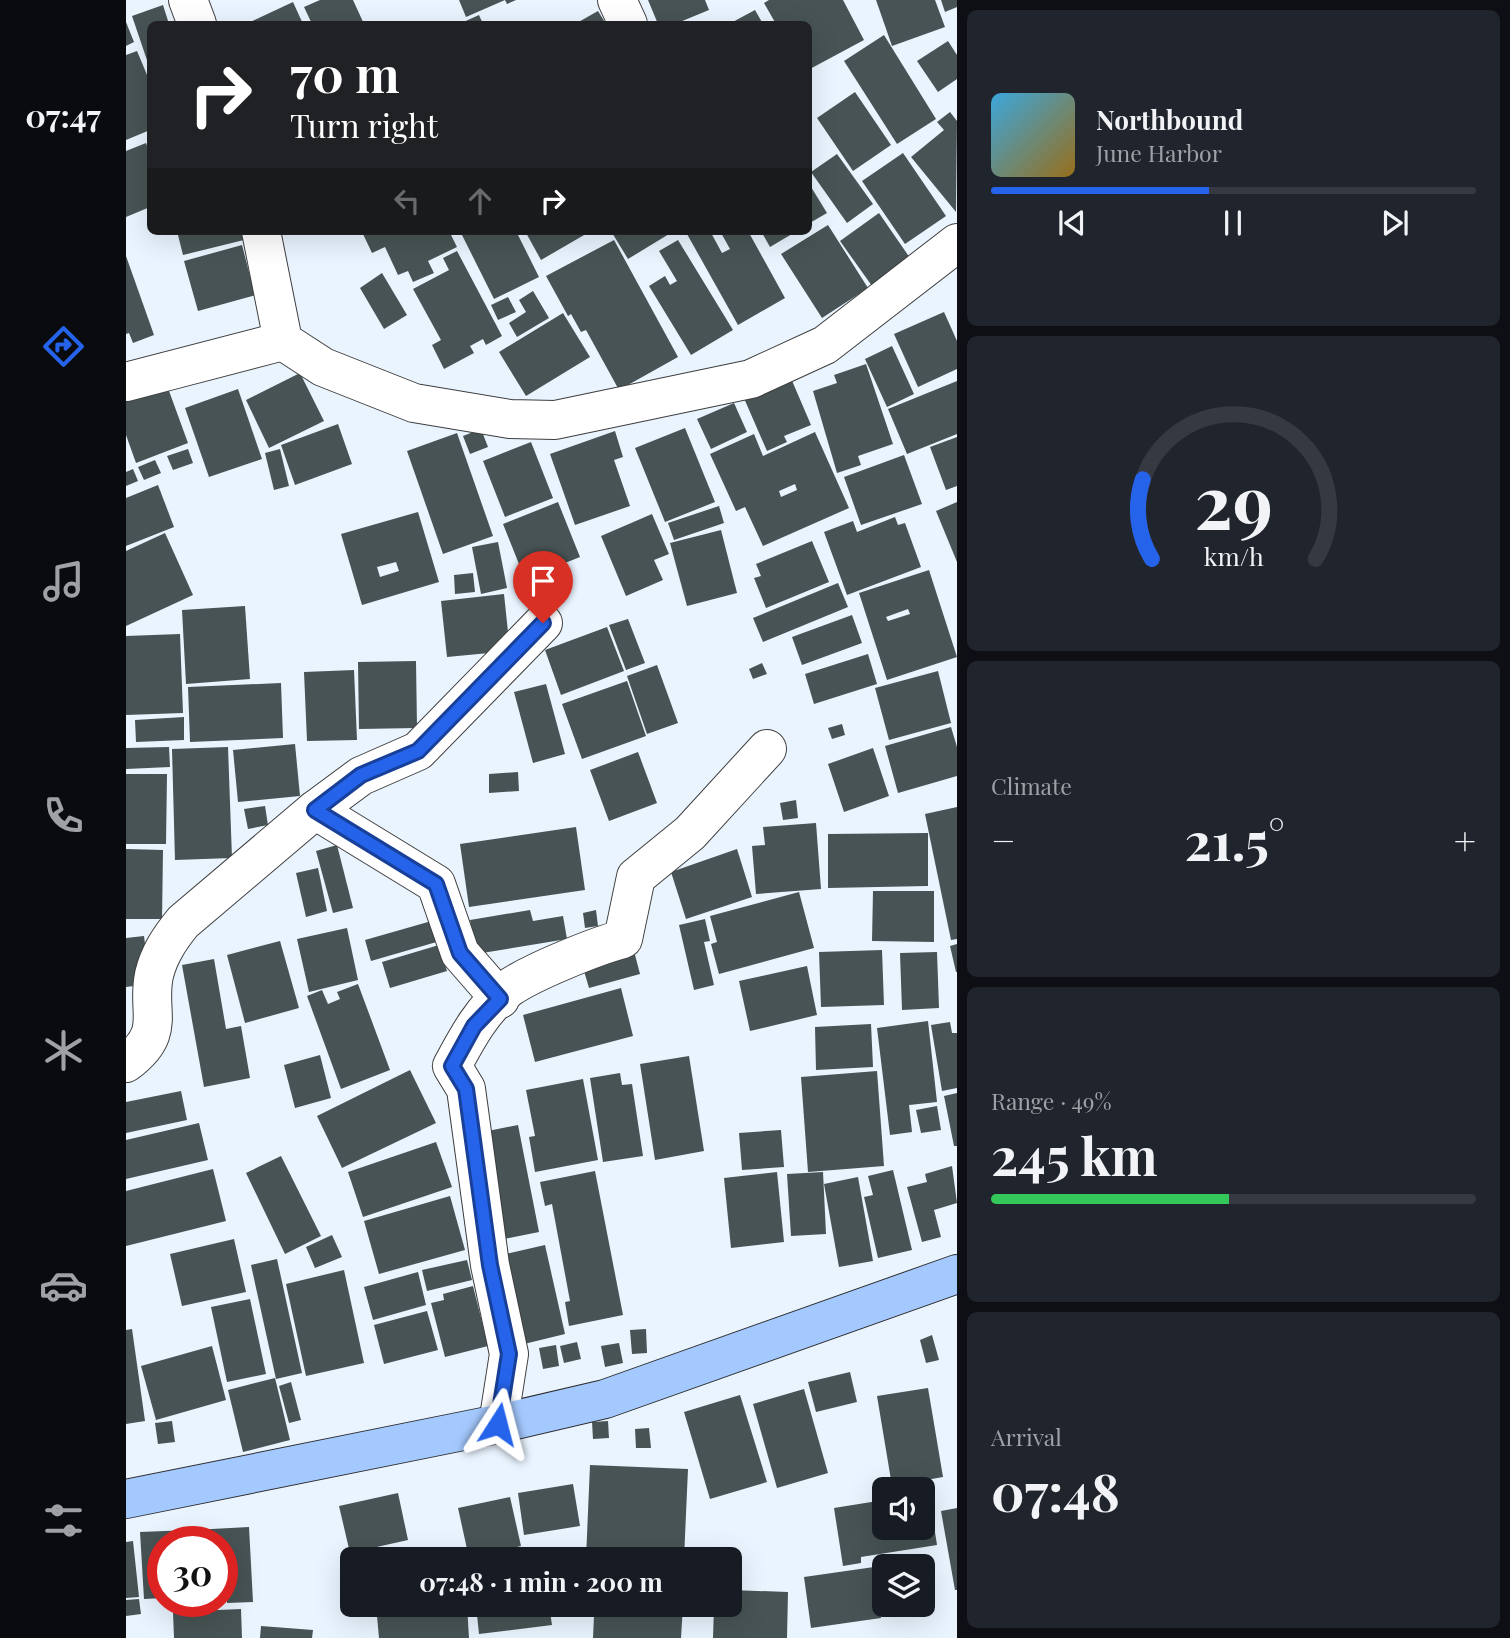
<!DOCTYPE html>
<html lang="en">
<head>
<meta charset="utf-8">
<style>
	body { margin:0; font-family:"Playfair Display",serif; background:#20242c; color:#f1f3f6; height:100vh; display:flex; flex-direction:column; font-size:26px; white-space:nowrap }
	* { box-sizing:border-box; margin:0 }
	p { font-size:23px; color:#9ea1a6 }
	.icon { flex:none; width:38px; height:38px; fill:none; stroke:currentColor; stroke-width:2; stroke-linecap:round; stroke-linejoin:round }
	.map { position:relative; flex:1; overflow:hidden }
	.side { display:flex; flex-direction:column; gap:10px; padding:10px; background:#0d0f14; width:553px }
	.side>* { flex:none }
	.top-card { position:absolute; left:21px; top:21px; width:665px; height:214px; border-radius:10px; box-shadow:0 7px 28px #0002; background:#202124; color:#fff; overflow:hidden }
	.buttons { position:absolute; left:746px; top:1477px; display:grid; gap:14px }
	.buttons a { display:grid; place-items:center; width:63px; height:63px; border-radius:10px; background:#171b24; box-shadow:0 7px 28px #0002; font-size:35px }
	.speed { position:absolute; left:21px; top:1526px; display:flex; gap:14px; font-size:35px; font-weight:700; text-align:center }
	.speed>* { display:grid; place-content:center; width:91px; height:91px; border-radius:50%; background:#171b24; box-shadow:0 7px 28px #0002; line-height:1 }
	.speed .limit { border:10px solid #d22; background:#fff; color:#111 }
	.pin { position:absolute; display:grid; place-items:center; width:60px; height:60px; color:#fff; margin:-72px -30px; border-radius:50% 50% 50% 0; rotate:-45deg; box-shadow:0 0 7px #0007 }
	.pin .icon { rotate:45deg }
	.me { position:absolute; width:77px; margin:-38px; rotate:9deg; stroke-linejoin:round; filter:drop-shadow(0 0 5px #0008) }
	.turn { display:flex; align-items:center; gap:24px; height:147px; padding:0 28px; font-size:32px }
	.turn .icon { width:91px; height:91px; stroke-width:2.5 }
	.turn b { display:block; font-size:49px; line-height:60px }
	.lanes { display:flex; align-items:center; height:66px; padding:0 28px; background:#0003; justify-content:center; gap:35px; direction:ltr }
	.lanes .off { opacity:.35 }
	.big { font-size:52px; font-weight:700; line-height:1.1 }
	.side .tile { flex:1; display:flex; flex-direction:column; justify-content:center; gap:10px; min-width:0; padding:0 24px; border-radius:10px; background:#20242c }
	.side .dial { align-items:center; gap:0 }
	.dial svg { height:182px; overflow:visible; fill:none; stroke:#363941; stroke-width:7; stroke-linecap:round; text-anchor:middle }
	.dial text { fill:#f1f3f6; stroke:none }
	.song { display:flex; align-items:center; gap:21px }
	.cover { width:84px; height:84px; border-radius:10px; background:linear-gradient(135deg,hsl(200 70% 55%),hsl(40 70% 35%)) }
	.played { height:7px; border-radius:4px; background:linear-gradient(90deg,#2563eb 45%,#363941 45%) }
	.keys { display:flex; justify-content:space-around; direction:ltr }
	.heat { display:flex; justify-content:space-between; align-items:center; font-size:38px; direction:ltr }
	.charge { height:10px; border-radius:5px; background:linear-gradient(90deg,#34c759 49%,#363941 0) }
	.trip { position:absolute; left:214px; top:1547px; width:402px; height:70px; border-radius:10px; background:#171b24; box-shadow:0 7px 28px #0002; font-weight:700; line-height:70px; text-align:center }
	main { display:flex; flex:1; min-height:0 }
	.tabs { display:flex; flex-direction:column; width:126px; justify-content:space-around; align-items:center; background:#090b0e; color:#9ea1a6 }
	.tabs .icon { width:49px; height:49px }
	.tabs .current { color:#2563eb }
	.tabs b { font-size:32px; color:#f1f3f6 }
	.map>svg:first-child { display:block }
</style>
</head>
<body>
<main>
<nav class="tabs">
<b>07:47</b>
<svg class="icon current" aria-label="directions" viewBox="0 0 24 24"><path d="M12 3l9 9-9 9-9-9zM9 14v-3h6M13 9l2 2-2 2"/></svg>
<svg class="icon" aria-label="music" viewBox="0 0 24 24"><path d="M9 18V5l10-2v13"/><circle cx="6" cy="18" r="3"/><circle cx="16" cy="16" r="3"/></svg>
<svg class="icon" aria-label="phone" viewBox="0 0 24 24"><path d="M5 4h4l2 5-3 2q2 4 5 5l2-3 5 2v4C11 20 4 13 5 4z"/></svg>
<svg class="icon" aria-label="climate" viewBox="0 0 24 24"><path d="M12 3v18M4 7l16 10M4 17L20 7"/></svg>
<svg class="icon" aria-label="car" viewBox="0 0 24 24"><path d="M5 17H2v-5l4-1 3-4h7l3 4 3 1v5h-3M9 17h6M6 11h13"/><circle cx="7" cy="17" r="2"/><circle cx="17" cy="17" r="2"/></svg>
<svg class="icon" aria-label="filters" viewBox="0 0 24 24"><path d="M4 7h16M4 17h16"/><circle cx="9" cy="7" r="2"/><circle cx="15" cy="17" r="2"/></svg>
</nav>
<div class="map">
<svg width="831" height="1638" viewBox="0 0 831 1638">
	<rect width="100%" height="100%" fill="#e9f4ff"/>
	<g fill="#475354" fill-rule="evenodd">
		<polygon points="194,0 227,0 238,24 186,24 178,7"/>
		<polygon points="333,0 390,0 381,4 379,0 340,17"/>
		<polygon points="522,0 579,0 583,10 549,24 532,24"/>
		<polygon points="643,0 717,0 738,40 682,70 682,24 650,24 638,3"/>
		<polygon points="750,0 809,0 819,27 766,46"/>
		<polygon points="815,0 831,0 831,7 819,12"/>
		<polygon points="167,2 177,24 120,24"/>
		<polygon points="37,5 43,24 24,24 24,69 6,16"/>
		<polygon points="629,10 637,24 603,24"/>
		<polygon points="472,11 480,24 449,24"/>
		<polygon points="353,15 357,24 333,24"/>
		<polygon points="0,22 8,42 0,46"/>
		<polygon points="758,35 810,119 771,144 718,61"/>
		<polygon points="822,41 831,55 831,79 812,92 791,61"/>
		<polygon points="11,51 24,82 24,130 0,140 0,55"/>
		<polygon points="729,92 765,145 727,171 691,118"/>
		<polygon points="824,112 831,121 830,212 785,157 818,130 811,122"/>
		<polygon points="20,143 24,154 24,207 0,217 0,151"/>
		<polygon points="777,153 820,216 779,244 736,181"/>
		<polygon points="711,154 747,204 721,223 685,172"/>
		<polygon points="682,182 701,213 682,224"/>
		<polygon points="753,213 784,258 746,286 714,241"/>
		<polygon points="702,225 742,288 696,318 655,254"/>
		<polygon points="51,231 120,231 122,239 57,255"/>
		<polygon points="243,231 323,231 331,247 302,261 308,273 287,282 282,271 272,275 259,247 246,253 237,234"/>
		<polygon points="334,231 390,231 413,277 368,299"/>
		<polygon points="399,231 465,231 415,260"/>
		<polygon points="485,231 548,231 502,259"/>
		<polygon points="567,231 584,231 596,253 604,249 594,231 622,231 659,298 612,325 561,234"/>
		<polygon points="635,231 671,231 644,247"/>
		<polygon points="488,240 552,357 493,390 460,330 455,332 445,314 442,316 420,276"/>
		<polygon points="552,240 607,330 565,355 523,286 539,276 544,285 551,281 533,251"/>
		<polygon points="116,245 124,276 130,275 134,294 72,311 58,261"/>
		<polygon points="331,251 376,336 360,345 357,339 344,346 348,353 318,369 306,345 315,340 287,289 323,270 317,258"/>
		<polygon points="0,256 28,335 7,343 3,333 0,334"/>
		<polygon points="256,273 281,315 258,329 234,288"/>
		<polygon points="407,291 423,318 391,337 383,323 400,312 393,300"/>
		<polygon points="382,297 390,312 372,320 365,305"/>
		<polygon points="818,312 831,341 831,369 792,387 768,334"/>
		<polygon points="437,313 464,357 400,396 373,352"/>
		<polygon points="766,346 788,394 761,407 739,359"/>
		<polygon points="740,364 767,444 732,456 735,465 711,473 687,391 711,383 708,375"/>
		<polygon points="174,373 198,421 143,448 120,400"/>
		<polygon points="664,376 685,425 658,436 661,442 641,451 617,396"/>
		<polygon points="39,380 62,443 10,463 0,435 0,394"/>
		<polygon points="831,381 831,434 781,454 762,409"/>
		<polygon points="112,389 136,459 83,477 59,408"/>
		<polygon points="608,403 621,432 585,449 571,419"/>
		<polygon points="212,424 226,464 169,485 155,445"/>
		<polygon points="559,428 589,502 539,522 509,448"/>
		<polygon points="355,429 362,447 344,454 337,436"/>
		<polygon points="489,431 497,457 488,460 504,506 449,525 424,454"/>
		<path d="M689 432 723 508 637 546 619 507 610 511 584 454 628 434 637 456ZM669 484 671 490 655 497 653 491Z"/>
		<polygon points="331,433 367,536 317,554 281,451"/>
		<polygon points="831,437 831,486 820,490 804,447"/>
		<polygon points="405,442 427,498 379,517 357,461"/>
		<polygon points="62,449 67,463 47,470 41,456"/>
		<polygon points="154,449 163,486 148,490 139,453"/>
		<polygon points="778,455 796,504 735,525 718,477"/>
		<polygon points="29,460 35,473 18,480 12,467"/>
		<polygon points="7,469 12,481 0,486 0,472"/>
		<polygon points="32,485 48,527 0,546 0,498"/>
		<polygon points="432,502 454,557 399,579 377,524"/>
		<polygon points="831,502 831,562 810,511"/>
		<polygon points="593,506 598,523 548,540 542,523"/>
		<path d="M292 512 313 582 236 605 215 534ZM270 562 273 571 254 577 251 567Z"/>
		<polygon points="526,514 543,554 528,560 537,580 500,596 475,536"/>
		<polygon points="769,517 772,525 779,523 795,567 721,595 698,532 727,521 731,532"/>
		<polygon points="595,530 611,593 561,606 544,543"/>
		<polygon points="39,533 67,595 0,626 0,551"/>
		<polygon points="686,541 703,582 640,608 628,578 635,576 630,564"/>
		<polygon points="372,542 381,588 355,594 346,547"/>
		<path d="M803 570 831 657 761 680 733 593ZM782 609 784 614 762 621 760 617Z"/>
		<polygon points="347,573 349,592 329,594 328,575"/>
		<polygon points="712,583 722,607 637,642 627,618"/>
		<polygon points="378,594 384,651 321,657 315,601"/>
		<polygon points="119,606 124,679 60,684 56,610"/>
		<polygon points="726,615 736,643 676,665 666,637"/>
		<polygon points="502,619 519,663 500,670 483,625"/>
		<polygon points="481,627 498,671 435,695 419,650"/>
		<polygon points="54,634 57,713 0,715 0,636"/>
		<polygon points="742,654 751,684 688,704 679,674"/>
		<polygon points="290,661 291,728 233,729 232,662"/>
		<polygon points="636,663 641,674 627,679 623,669"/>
		<polygon points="531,665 552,723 521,734 501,676"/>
		<polygon points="228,670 231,740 181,741 178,672"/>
		<polygon points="812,671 825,723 763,740 749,688"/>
		<polygon points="501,681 520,736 456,759 436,704"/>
		<polygon points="155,683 157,738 64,742 62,687"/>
		<polygon points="420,684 439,754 407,763 388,692"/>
		<polygon points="58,717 58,740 10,742 9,720"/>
		<polygon points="716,724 719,735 706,739 702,728"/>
		<polygon points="825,727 831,747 831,776 772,793 759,746"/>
		<polygon points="169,744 174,796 112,802 107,750"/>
		<polygon points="43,747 44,767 0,769 0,748"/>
		<polygon points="102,747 106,858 49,860 46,749"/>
		<polygon points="747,748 763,796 718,812 702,764"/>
		<polygon points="512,752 531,803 483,821 464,770"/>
		<polygon points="392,772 393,791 363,793 363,774"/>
		<polygon points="0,774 41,774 40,844 0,844"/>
		<polygon points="670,800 672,818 657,820 654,803"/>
		<polygon points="139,806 142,825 122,829 118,809"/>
		<polygon points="831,807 831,939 825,940 799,814"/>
		<polygon points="690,823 695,889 630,894 626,846 639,845 637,827"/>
		<polygon points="450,827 459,890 343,907 334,844"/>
		<polygon points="802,833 802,886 702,888 702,834"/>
		<polygon points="211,845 227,908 207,913 190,851"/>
		<polygon points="0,849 37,850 36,919 0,919"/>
		<polygon points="611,849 626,897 560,919 545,872"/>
		<polygon points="192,868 201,911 180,917 170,873"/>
		<polygon points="747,891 808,891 808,942 746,941"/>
		<polygon points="673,892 688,948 593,974 585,944 591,942 584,916"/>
		<polygon points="404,910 407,921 437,916 441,939 350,954 344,920"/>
		<polygon points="470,910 472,926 459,928 457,913"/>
		<polygon points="579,919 584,941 578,942 588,985 568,990 553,925"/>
		<polygon points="309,920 314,941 245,961 239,940"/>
		<polygon points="221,928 232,980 183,992 171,939"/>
		<polygon points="18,936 24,984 0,987 0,938"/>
		<polygon points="154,941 173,1008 119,1023 101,955"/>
		<polygon points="831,944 831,972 830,972 824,946"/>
		<polygon points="313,945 321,971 264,988 256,962"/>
		<polygon points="756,950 758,1005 695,1007 693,952"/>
		<polygon points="508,951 514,974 463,988 456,964"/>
		<polygon points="811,952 813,1008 776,1010 774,953"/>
		<polygon points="88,959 100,1029 115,1026 124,1078 78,1087 56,965"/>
		<polygon points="681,966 691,1015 624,1031 613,981"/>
		<polygon points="232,984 264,1070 215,1089 181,996 196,990 202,1004 214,999 211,992"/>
		<polygon points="495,988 507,1036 409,1062 397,1015"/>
		<polygon points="802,1021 811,1102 783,1105 786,1132 764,1135 751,1028"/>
		<polygon points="824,1022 826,1033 831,1033 831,1088 816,1091 805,1025"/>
		<polygon points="745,1024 747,1067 690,1070 689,1027"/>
		<polygon points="194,1055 205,1098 169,1108 158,1065"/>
		<polygon points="563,1056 578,1151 529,1160 514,1064"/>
		<polygon points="284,1070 310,1123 216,1168 191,1116"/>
		<polygon points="751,1071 758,1166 682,1172 675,1077"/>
		<polygon points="494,1073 496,1085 506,1084 517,1156 477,1162 464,1078"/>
		<polygon points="457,1079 472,1160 409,1172 403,1137 409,1136 400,1090"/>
		<polygon points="55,1091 61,1120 0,1133 0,1102"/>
		<polygon points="831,1093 831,1146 828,1146 818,1096"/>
		<polygon points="811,1106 815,1130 795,1133 790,1110"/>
		<polygon points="73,1123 82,1160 0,1179 0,1140"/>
		<polygon points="392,1125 413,1232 368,1241 347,1134"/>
		<polygon points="655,1130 658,1167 616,1170 613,1133"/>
		<polygon points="310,1142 326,1187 237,1217 222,1172"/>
		<polygon points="155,1156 195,1236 159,1254 120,1173"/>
		<polygon points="826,1166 831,1203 808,1210 815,1237 796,1242 781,1187 801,1182 799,1174"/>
		<polygon points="87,1169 100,1221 0,1246 0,1191"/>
		<polygon points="767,1170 786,1250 752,1258 738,1197 747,1195 742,1176"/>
		<polygon points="469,1171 497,1315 443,1326 439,1302 444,1301 426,1204 419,1206 414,1182"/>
		<polygon points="651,1172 658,1242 605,1248 598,1178"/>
		<polygon points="697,1172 700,1234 665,1236 661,1174"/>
		<polygon points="732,1177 747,1261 713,1267 698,1184"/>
		<polygon points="324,1196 339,1250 253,1274 238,1221"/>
		<polygon points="206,1235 216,1257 189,1268 180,1247"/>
		<polygon points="108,1239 120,1292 56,1306 44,1254"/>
		<polygon points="419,1245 439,1334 394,1345 375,1255"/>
		<polygon points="151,1259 176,1373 150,1379 125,1265"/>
		<polygon points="341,1260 346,1280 301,1291 296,1270"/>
		<polygon points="218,1270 238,1363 180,1376 160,1284"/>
		<polygon points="292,1272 300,1305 247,1320 238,1287"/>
		<polygon points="347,1286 362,1346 319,1357 305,1303 318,1300 317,1294"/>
		<polygon points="124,1299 140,1374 101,1382 85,1307"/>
		<polygon points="301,1311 312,1350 258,1364 248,1325"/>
		<polygon points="6,1329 19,1421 0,1424 0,1330"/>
		<polygon points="520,1329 521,1353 506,1354 504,1330"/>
		<polygon points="806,1335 813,1360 800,1363 794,1340"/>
		<polygon points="451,1342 455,1359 438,1363 434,1346"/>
		<polygon points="493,1343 497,1363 479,1367 475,1346"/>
		<polygon points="430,1345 433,1366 417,1369 413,1348"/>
		<polygon points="86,1346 100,1400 30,1420 15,1366"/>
		<polygon points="724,1372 731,1402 690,1412 682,1382"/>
		<polygon points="149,1378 164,1440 117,1452 102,1390"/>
		<polygon points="165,1382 175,1420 163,1423 153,1386"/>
		<polygon points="802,1388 817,1477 766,1486 751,1396"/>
		<polygon points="678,1389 702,1473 651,1488 627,1404"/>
		<polygon points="614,1395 641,1482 584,1499 558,1412"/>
		<polygon points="46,1421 49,1442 32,1444 29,1423"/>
		<polygon points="482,1421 483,1438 467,1439 466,1422"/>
		<polygon points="523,1428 525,1448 510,1448 509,1429"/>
		<polygon points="464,1465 562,1469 558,1559 460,1559"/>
		<polygon points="447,1484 454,1526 398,1535 392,1493"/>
		<polygon points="272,1493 282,1540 224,1553 213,1506"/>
		<polygon points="803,1493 811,1545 735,1557 735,1563 717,1566 708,1508 758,1500 758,1528 796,1528 796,1494"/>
		<polygon points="384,1497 395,1546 343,1558 332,1508"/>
		<polygon points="831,1508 831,1590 829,1590 815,1511"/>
		<polygon points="123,1527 127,1602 101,1603 101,1588 96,1588 96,1542 68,1542 67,1530"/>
		<polygon points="64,1530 65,1542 37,1542 37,1598 18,1599 14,1532"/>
		<polygon points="7,1541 13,1597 0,1598 0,1542"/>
		<polygon points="748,1567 755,1618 685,1628 678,1577"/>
		<polygon points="604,1590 662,1592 661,1638 587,1638 588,1605 604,1605"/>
		<polygon points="13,1599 15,1614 0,1616 0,1600"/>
		<polygon points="250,1605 341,1605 343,1638 253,1638"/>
		<polygon points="350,1605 423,1605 426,1625 353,1634"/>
		<polygon points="458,1605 557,1605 555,1638 467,1638 468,1615 458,1614"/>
		<polygon points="115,1609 116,1638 48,1638 47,1612"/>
		<polygon points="135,1626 187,1630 186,1638 134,1638"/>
	</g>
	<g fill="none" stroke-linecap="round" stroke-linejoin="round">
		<defs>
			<g id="street">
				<polyline points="62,0 71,24"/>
				<polyline points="491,0 502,24"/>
				<polyline points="135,231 157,341 197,367 288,403 384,419 429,420 625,379 699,345 831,243"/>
				<polyline points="0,382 157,341"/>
				<polyline points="189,810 310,884 334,953 374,999"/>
				<path d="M0 1063C42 1032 20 1013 28 975 33 954 44 938 57 922L189 810 235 776 292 751 417 623"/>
				<path d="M372 1424 383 1354 364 1265 340 1089 326 1066C341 1038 357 1008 383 988 406 972 470 946 497 939L510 877 564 833 641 749"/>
			</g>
			<polyline id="secondary" points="0,1499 372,1424 479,1399 831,1274"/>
		</defs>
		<use href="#street" stroke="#3e3e3e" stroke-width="40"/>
		<use href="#secondary" stroke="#2d2d2d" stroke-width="40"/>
		<use href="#street" stroke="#fff" stroke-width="38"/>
		<use href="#secondary" stroke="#a4c9ff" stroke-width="38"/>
	</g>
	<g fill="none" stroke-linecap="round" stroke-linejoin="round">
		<defs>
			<polyline id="route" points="372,1424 383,1354 364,1265 340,1089 326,1066 348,1026 374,999 334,953 310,884 189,810 235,775 292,751 417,623"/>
		</defs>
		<use href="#route" stroke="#184099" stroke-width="18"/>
		<use href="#route" stroke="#2563eb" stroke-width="12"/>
	</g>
</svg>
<div class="buttons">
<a><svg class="icon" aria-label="sound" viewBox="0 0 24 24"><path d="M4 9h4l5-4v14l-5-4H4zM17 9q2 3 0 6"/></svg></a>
<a><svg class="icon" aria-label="layers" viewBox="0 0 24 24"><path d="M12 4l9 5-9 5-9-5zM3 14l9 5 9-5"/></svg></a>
</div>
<div class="speed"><div class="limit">30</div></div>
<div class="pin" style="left:417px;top:623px;background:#d93025"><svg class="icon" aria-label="arrive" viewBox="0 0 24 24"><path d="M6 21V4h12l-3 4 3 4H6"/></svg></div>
<svg class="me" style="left:372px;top:1424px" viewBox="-20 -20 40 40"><path d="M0-17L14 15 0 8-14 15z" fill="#2563eb" stroke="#fff" stroke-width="4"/></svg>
<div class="trip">07:48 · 1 min · 200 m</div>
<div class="top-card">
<div class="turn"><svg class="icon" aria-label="right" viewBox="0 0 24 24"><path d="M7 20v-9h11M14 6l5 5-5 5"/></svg><div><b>70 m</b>Turn right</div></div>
<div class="lanes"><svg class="icon off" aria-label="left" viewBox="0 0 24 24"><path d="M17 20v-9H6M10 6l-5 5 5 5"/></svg><svg class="icon off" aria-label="ahead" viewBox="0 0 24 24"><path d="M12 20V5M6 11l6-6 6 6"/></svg><svg class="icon" aria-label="right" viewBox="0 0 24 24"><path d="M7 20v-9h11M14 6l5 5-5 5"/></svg></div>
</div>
</div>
<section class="side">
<div class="tile">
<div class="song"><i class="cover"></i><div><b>Northbound</b><p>June Harbor</p></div></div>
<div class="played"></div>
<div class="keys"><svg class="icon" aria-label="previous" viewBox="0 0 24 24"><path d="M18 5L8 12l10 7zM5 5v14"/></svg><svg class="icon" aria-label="pause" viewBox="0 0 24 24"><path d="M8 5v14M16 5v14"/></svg><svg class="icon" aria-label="next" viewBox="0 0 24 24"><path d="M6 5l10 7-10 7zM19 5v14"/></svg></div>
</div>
<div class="tile dial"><svg viewBox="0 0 100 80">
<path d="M14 69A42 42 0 1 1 86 69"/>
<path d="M14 69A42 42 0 0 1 10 34" stroke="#2563eb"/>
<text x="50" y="56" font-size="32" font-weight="700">29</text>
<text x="50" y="72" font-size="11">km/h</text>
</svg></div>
<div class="tile"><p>Climate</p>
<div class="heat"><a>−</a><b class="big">21.5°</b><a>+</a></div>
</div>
<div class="tile"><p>Range · 49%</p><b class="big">245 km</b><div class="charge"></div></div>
<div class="tile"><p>Arrival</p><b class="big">07:48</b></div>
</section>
</main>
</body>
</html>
